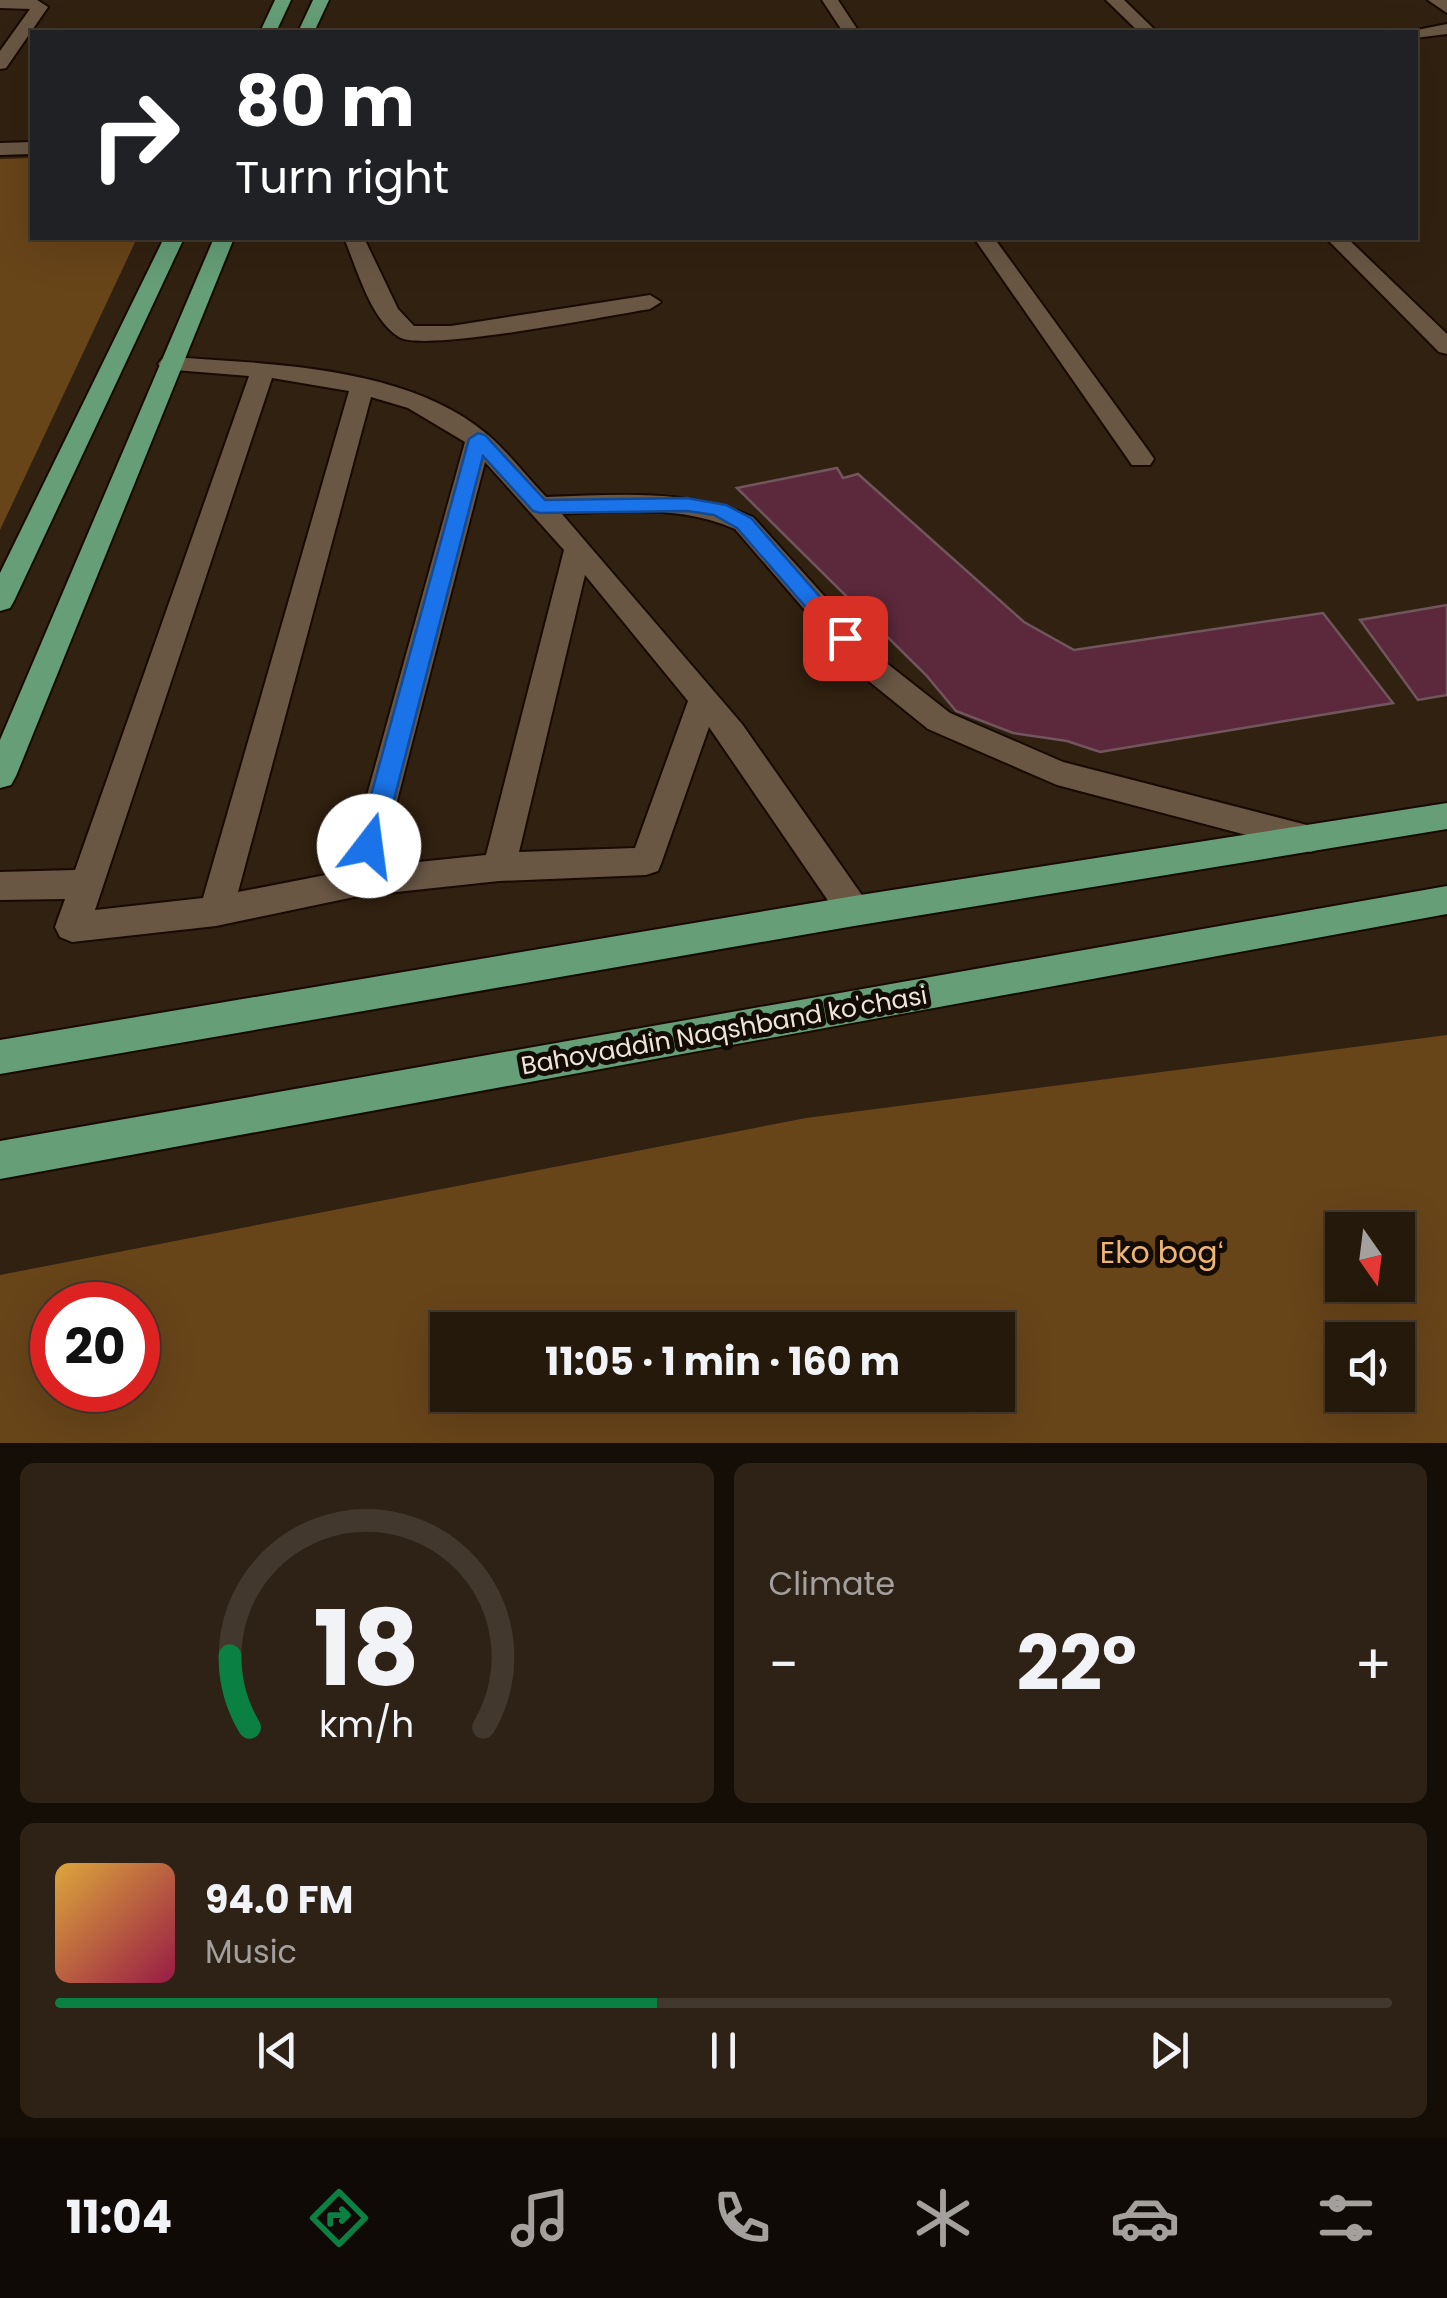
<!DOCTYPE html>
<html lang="en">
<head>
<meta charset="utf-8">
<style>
	body { margin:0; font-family:Poppins,sans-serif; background:#2d2215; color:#f1f3f6; height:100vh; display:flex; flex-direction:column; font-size:38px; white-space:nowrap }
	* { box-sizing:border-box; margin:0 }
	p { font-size:32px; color:#a3a09d }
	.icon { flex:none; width:55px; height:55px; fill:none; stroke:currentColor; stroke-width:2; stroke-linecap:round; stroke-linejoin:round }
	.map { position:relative; height:1443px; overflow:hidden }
	.details { display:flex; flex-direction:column; gap:20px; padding:20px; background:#140e07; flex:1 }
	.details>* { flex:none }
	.top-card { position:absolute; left:30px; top:30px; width:1388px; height:210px; border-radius:0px; box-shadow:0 10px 40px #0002,0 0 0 2px #42382d; background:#202124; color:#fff; overflow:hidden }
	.needle { width:65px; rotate:166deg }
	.fabs { position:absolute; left:1325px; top:1212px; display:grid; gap:20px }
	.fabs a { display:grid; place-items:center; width:90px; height:90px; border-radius:0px; background:#25190c; box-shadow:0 10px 40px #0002,0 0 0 2px #42382d; font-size:50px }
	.speed { position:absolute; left:30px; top:1282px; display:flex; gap:20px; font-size:50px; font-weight:700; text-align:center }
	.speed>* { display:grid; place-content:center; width:130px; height:130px; border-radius:50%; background:#25190c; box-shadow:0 10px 40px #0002,0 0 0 2px #42382d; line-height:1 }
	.speed .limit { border:15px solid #d22; background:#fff; color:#111 }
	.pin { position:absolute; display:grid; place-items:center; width:85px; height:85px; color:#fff; margin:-42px; border-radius:20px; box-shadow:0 5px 15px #0006 }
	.me { position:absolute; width:110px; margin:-55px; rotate:15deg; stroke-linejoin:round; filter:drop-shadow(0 0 8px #0008) }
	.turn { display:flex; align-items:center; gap:35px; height:210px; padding:0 40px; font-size:45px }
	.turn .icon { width:130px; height:130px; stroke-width:2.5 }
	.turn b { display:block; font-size:70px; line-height:85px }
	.big { font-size:75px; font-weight:700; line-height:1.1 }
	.details .tile { flex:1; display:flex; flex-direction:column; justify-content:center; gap:15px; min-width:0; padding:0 35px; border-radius:15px; background:#2d2215 }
	.details .dial { align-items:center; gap:0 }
	.dial svg { height:260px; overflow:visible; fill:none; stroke:#42382d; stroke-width:7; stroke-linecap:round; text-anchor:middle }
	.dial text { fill:#f1f3f6; stroke:none }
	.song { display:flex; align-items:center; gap:30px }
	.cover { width:120px; height:120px; border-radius:15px; background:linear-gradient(135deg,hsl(40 70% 55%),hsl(340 70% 35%)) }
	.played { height:10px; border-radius:5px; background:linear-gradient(90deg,#0b8043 45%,#42382d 45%) }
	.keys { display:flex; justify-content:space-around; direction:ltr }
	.heat { display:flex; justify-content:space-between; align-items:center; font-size:55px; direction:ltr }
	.details .tiles { flex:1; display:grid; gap:20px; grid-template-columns:1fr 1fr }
	.tile:last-child { grid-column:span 2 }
	.trip { position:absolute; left:430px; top:1312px; width:585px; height:100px; border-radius:0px; background:#25190c; box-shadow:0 10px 40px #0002,0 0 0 2px #42382d; font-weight:700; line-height:100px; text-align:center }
	.dock { display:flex; height:160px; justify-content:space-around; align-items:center; background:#0f0a05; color:#a3a09d }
	.dock .icon { width:70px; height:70px }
	.dock .current { color:#0b8043 }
	.dock b { font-size:45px; color:#f1f3f6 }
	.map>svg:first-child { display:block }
</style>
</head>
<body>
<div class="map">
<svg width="1447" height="1443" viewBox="0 0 1447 1443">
	<rect width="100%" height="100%" fill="#312110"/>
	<g fill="#684419" fill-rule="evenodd">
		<polygon points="32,158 32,238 137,238 0,530 0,159"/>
		<path d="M1447 1035V1443H0V1275L806 1118ZM1342 1230H1398V1285H1342ZM52 1305H138V1390H52ZM448 1330H998V1395H448ZM1342 1340H1398V1395H1342Z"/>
	</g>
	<g fill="#5b293b" stroke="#71565e" stroke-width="2.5">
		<polygon points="837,468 843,478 858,474 1024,622 1074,650 1323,613 1393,703 1100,752 1067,741 1013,733 956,711 926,675 737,488"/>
		<polygon points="1447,605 1447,695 1418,700 1360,620"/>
	</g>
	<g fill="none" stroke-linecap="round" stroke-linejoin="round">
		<defs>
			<g id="minor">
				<polygon points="0,0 37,0 48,7 6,68 0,69 0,51 30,9 0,8"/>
				<polygon points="822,0 838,0 859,32 843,32"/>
				<polygon points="1106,0 1124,0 1157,32 1139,32"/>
				<polygon points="1428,0 1447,0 1447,13"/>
				<polygon points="1447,24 1447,34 1415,38 1415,32 1407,32"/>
				<polygon points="32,142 32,154 0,155 0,143"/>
				<path d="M344 238H364L398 309 414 326H451L650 295 661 302 650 309C611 315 424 353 399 337 370 319 357 268 344 238Z"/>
				<polygon points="974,238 994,238 1150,453 1154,459 1150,465 1132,465"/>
				<polygon points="1326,238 1347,238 1447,334 1447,354 1439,352"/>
				<path d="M170 357C270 364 408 366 488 435 509 453 527 477 546 497 618 495 686 488 753 517L880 658 950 713 1063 762 1311 826 1322 830 1327 839 1322 848 1311 852 1057 785 928 729 860 674 735 529C679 505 621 511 562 514L742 724 866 901 871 911 866 921 854 926 842 921 709 727 662 861 658 871 646 875 499 881 359 896 216 926 72 942 60 937 55 927 65 899 0 900V872L75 870 249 376 162 369 158 364 162 359ZM272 378 349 391 203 898 95 910ZM371 397 408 408 465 442 346 871 238 892ZM485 462 564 550 486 855 380 866ZM585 575 688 701 635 848 519 852Z"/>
			</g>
			<g id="major">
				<polygon points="275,0 291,0 276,32 260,32"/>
				<polygon points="313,0 329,0 314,32 298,32"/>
				<polygon points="164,238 184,238 14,601 10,608 0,611 0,573"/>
				<polygon points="214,238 234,238 16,776 11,785 0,788 0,740"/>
				<polygon points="1447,803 1447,829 854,926 0,1074 0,1040 854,896"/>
				<polygon points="1447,886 1447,914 0,1179 0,1141"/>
			</g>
		</defs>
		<use href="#minor" stroke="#180a00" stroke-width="4"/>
		<use href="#major" stroke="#180a00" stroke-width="4"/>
		<use href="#minor" fill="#695744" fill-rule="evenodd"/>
		<use href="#major" fill="#659e77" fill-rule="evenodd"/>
	</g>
	<polygon fill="#1a73e8" stroke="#114b97" stroke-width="2.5" points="478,433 485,435 545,500 687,498 726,505 751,518 856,638 845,645 837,643 737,528 714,515 687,511 540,513 533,511 483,456 382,846 378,853 369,856 361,853 357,846 469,439"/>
	<g text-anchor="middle" stroke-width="10" stroke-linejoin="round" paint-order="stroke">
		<g font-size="25" fill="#f0e5da" stroke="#130c05">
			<text transform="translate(724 1030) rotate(-10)" y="9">Bahovaddin Naqshband ko'chasi</text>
		</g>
		<g font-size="30" fill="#f0b474" stroke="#130c05">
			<text x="1162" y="1263">Eko bogʻ</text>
		</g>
	</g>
</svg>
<div class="fabs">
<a><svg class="needle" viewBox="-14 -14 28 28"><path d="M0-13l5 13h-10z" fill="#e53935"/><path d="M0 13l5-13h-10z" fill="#a3a09d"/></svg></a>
<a><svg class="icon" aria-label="sound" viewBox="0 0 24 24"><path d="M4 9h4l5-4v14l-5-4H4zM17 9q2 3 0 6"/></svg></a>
</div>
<div class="speed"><div class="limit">20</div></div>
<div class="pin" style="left:845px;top:638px;background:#d93025"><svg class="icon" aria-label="arrive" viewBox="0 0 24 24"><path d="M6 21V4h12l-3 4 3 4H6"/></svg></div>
<svg class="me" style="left:369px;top:846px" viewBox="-20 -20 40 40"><circle r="19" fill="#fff"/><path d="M0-13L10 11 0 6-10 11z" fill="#1a73e8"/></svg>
<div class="trip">11:05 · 1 min · 160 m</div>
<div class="top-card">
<div class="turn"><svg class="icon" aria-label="right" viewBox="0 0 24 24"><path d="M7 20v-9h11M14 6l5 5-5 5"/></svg><div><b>80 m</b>Turn right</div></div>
</div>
</div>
<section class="details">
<div class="tiles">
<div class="tile dial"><svg viewBox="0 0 100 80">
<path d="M14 69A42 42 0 1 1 86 69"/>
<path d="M14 69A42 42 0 0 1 8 47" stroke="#0b8043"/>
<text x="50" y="56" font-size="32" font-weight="700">18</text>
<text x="50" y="72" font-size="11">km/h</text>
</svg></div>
<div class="tile"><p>Climate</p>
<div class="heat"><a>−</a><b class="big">22°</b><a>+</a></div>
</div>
<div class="tile">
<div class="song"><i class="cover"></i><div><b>94.0 FM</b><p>Music</p></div></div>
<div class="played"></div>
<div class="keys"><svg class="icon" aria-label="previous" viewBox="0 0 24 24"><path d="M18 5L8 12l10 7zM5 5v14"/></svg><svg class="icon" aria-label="pause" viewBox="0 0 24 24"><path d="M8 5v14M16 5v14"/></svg><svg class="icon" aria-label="next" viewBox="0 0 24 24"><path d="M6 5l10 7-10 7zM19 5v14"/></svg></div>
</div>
</div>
</section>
<nav class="dock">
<b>11:04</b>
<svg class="icon current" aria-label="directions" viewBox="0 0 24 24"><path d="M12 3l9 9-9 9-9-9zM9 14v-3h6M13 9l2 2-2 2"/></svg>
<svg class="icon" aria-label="music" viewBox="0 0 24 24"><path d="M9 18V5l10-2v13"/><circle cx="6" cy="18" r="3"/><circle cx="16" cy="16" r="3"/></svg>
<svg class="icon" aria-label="phone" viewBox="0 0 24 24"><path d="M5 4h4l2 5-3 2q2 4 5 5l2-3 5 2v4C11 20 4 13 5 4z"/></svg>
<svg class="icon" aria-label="climate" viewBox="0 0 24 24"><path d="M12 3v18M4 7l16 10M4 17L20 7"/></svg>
<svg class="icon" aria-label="car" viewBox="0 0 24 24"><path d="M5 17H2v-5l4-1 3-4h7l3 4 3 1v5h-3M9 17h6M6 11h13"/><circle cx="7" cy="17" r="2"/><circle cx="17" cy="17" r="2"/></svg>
<svg class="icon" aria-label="filters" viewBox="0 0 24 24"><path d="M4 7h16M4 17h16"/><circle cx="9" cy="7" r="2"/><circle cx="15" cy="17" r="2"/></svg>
</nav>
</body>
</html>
